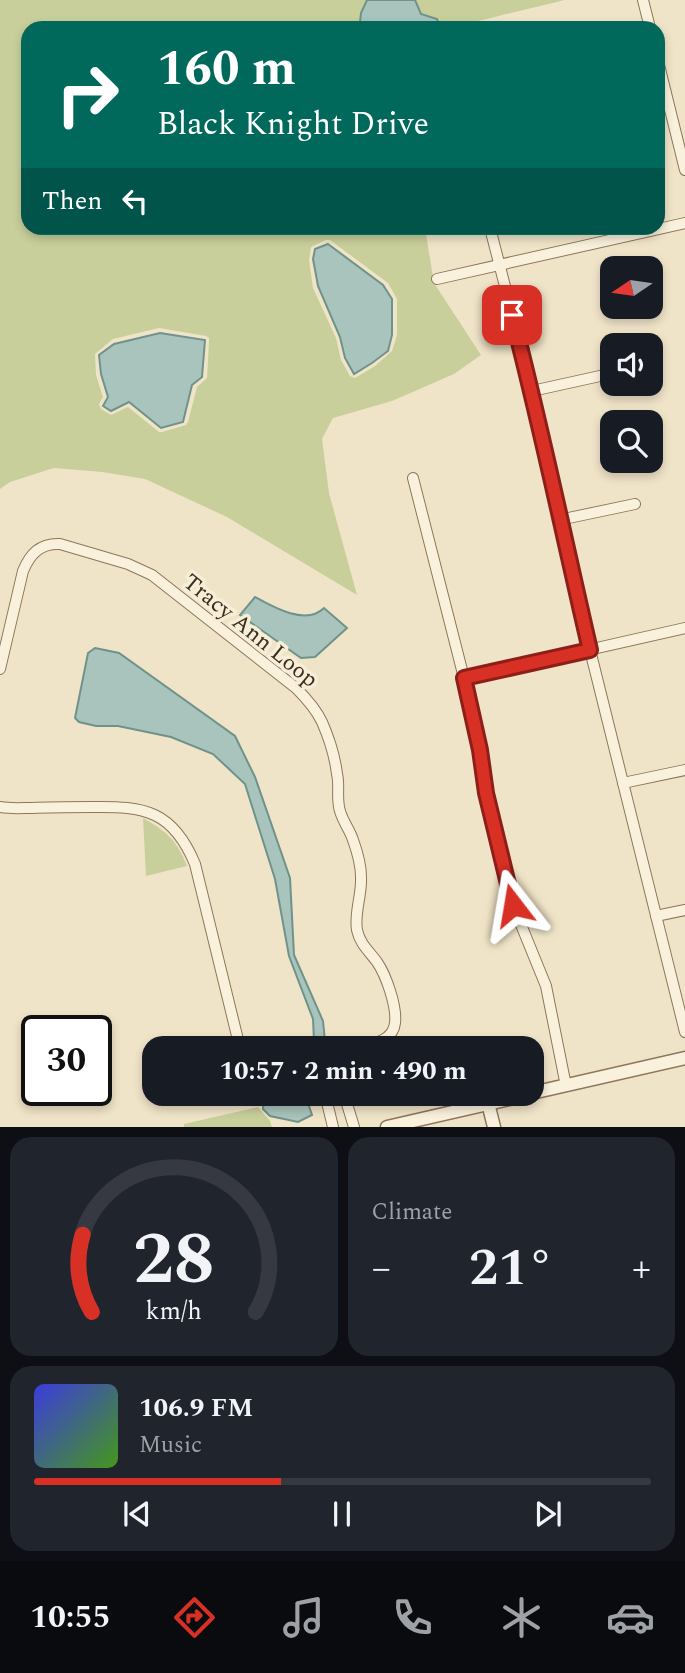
<!DOCTYPE html>
<html lang="en">
<head>
<meta charset="utf-8">
<style>
	body { margin:0; font-family:Spectral,serif; background:#20242c; color:#f1f3f6; height:100vh; display:flex; flex-direction:column; font-size:26px; white-space:nowrap }
	* { box-sizing:border-box; margin:0 }
	p { font-size:23px; color:#9ea1a6 }
	.icon { flex:none; width:38px; height:38px; fill:none; stroke:currentColor; stroke-width:2; stroke-linecap:round; stroke-linejoin:round }
	.map { position:relative; height:1127px; overflow:hidden }
	.panel { display:flex; flex-direction:column; gap:10px; padding:10px; background:#0d0f14; flex:1 }
	.panel>* { flex:none }
	.top-card { position:absolute; left:21px; top:21px; width:644px; height:214px; border-radius:21px; box-shadow:0 4px 10px #0003; background:#00695c; color:#fff; overflow:hidden }
	.needle { width:46px; rotate:257deg }
	.fabs { position:absolute; left:600px; top:256px; display:grid; gap:14px }
	.fabs a { display:grid; place-items:center; width:63px; height:63px; border-radius:14px; background:#171b24; box-shadow:0 4px 10px #0003; font-size:35px }
	.speed { position:absolute; left:21px; top:1015px; display:flex; gap:14px; font-size:35px; font-weight:700; text-align:center }
	.speed>* { display:grid; place-content:center; width:91px; height:91px; border-radius:50%; background:#171b24; box-shadow:0 4px 10px #0003; line-height:1 }
	.speed .limit { border:4px solid #111; border-radius:10px; background:#fff; color:#111 }
	.pin { position:absolute; display:grid; place-items:center; width:60px; height:60px; color:#fff; margin:-30px; border-radius:14px; box-shadow:0 4px 10px #0006 }
	.me { position:absolute; width:77px; margin:-38px; rotate:346deg; stroke-linejoin:round; filter:drop-shadow(0 0 5px #0008) }
	.turn { display:flex; align-items:center; gap:24px; height:147px; padding:0 21px; font-size:32px }
	.turn .icon { width:91px; height:91px; stroke-width:2.5 }
	.turn b { display:block; font-size:49px; line-height:60px }
	.then { display:flex; align-items:center; height:66px; padding:0 21px; background:#0003; gap:14px; font-size:26px }
	.big { font-size:52px; font-weight:700; line-height:1.1 }
	.panel .widget { flex:1; display:flex; flex-direction:column; justify-content:center; gap:10px; min-width:0; padding:0 24px; border-radius:21px; background:#20242c }
	.panel .dial { align-items:center; gap:0 }
	.dial svg { height:182px; overflow:visible; fill:none; stroke:#363941; stroke-width:7; stroke-linecap:round; text-anchor:middle }
	.dial text { fill:#f1f3f6; stroke:none }
	.song { display:flex; align-items:center; gap:21px }
	.cover { width:84px; height:84px; border-radius:10px; background:linear-gradient(135deg,hsl(240 70% 55%),hsl(100 70% 35%)) }
	.played { height:7px; border-radius:4px; background:linear-gradient(90deg,#d93025 40%,#363941 40%) }
	.keys { display:flex; justify-content:space-around; direction:ltr }
	.heat { display:flex; justify-content:space-between; align-items:center; font-size:38px; direction:ltr }
	.panel .tiles { flex:1; display:grid; gap:10px; grid-template-columns:1fr 1fr }
	.widget:last-child { grid-column:span 2 }
	.trip { position:absolute; left:142px; top:1036px; width:402px; height:70px; border-radius:21px; background:#171b24; box-shadow:0 4px 10px #0003; font-weight:700; line-height:70px; text-align:center }
	.tab-bar { display:flex; height:112px; justify-content:space-around; align-items:center; background:#090b0e; color:#9ea1a6 }
	.tab-bar .icon { width:49px; height:49px }
	.tab-bar .on { color:#d93025 }
	.tab-bar b { font-size:32px; color:#f1f3f6 }
	.map>svg:first-child { display:block }
</style>
</head>
<body>
<div class="map">
<svg width="685" height="1127" viewBox="0 0 685 1127">
	<rect width="100%" height="100%" fill="#f0e4c8"/>
	<g fill="#c9cf9b" fill-rule="evenodd">
		<path d="M0 0H367L361 13 360 22 384 28H28V228H425L434 283 481 355 454 374 392 401 333 418 322 439 329 493 357 595 227 517 145 479 102 472 54 468 10 482 0 489ZM326 240H330L388 283 397 299V335L392 351 375 366 355 378 350 376 341 360 336 338 313 288 309 260 311 247ZM159 328 206 336 209 338V341L207 378 197 387 188 422 186 425 162 432H159L128 407 111 415 101 409 99 404 103 397 96 375 95 354 113 339Z"/>
		<polygon points="415,0 565,0 449,28 436,28 439,24 421,14"/>
		<path d="M143 818C167 832 176 839 187 866L146 876Z"/>
		<polygon points="258,1107 270,1121 272,1127 184,1127 184,1124"/>
	</g>
	<g fill="#a9c4bc" stroke="#6f938a" stroke-width="2">
		<polygon points="367,0 415,0 421,14 437,19 439,24 436,28 384,28 360,22 361,13"/>
		<polygon points="328,244 383,285 392,299 392,335 388,351 372,363 354,374 345,358 340,337 318,286 313,259 315,249"/>
		<polygon points="160,333 205,340 202,377 192,385 183,422 161,428 129,402 111,411 103,406 108,397 101,374 99,355 114,344"/>
		<path d="M255 597C273 607 306 626 324 608L347 628 315 657 301 658 240 615Z"/>
		<polygon points="95,648 119,653 235,736 255,777 290,878 294,955 323,1021 325,1041 314,1041 313,1019 289,956 275,879 245,784 213,754 171,737 118,726 96,726 79,722 75,718 88,653"/>
		<polygon points="264,1094 305,1094 312,1115 298,1122 270,1116 263,1109"/>
	</g>
	<g fill="none" stroke-linecap="round" stroke-linejoin="round">
		<defs>
			<g id="minor">
				<polyline points="643,0 650,28"/>
				<polyline points="658,61 685,170"/>
				<polyline points="490,228 532,391 559,520 590,650 685,1032"/>
				<polyline points="437,279 685,223"/>
				<polyline points="532,391 609,374"/>
				<polyline points="413,478 464,678 480,750 486,793 513,905 546,986 566,1086"/>
				<polyline points="559,520 635,504"/>
				<path d="M0 669 23 571C30 554 40 543 60 544L128 564 152 575 296 688C306 698 316 709 322 722 329 738 335 757 337 774 340 786 336 799 340 811 343 822 350 830 353 840 357 851 361 865 361 877 362 895 354 913 357 930 360 944 369 951 377 962 386 975 397 1006 395 1023 393 1043 369 1044 353 1048"/>
				<polyline points="464,678 685,628"/>
				<polyline points="623,783 685,770"/>
				<path d="M0 807C10 809 22 808 32 808 52 807 72 807 92 807 145 806 173 811 195 864L240 1048"/>
				<polyline points="656,916 685,910"/>
				<polyline points="325,1094 333,1127"/>
				<polyline points="344,1094 354,1127"/>
			</g>
			<g id="tertiary">
				<polyline points="532,1093 685,1058"/>
				<polyline points="488,1103 494,1127"/>
				<polyline points="387,1127 531,1094"/>
			</g>
		</defs>
		<use href="#minor" stroke="#8d765c" stroke-width="12"/>
		<use href="#tertiary" stroke="#8d765c" stroke-width="15"/>
		<use href="#minor" stroke="#faf1dc" stroke-width="10"/>
		<use href="#tertiary" stroke="#faf1dc" stroke-width="12"/>
	</g>
	<g fill="none" stroke-linecap="round" stroke-linejoin="round">
		<defs>
			<path id="route" d="M512 315C541 426 564 538 590 650L464 678 480 750 486 793 513 905"/>
		</defs>
		<use href="#route" stroke="#8d1f18" stroke-width="18"/>
		<use href="#route" stroke="#d93025" stroke-width="12"/>
	</g>
	<g text-anchor="middle" stroke-width="7" stroke-linejoin="round" paint-order="stroke">
		<g font-size="23" fill="#3d2e20" stroke="#f7eed8">
			<text transform="translate(251 630) rotate(39)" y="8">Tracy Ann Loop</text>
		</g>
	</g>
</svg>
<div class="fabs">
<a><svg class="needle" viewBox="-14 -14 28 28"><path d="M0-13l5 13h-10z" fill="#e53935"/><path d="M0 13l5-13h-10z" fill="#9ea1a6"/></svg></a>
<a><svg class="icon" aria-label="sound" viewBox="0 0 24 24"><path d="M4 9h4l5-4v14l-5-4H4zM17 9q2 3 0 6"/></svg></a>
<a><svg class="icon" aria-label="search" viewBox="0 0 24 24"><circle cx="10" cy="10" r="6"/><path d="M15 15l6 6"/></svg></a>
</div>
<div class="speed"><div class="limit">30</div></div>
<div class="pin" style="left:512px;top:315px;background:#d93025"><svg class="icon" aria-label="arrive" viewBox="0 0 24 24"><path d="M6 21V4h12l-3 4 3 4H6"/></svg></div>
<svg class="me" style="left:513px;top:905px" viewBox="-20 -20 40 40"><path d="M0-17L14 15 0 8-14 15z" fill="#d93025" stroke="#fff" stroke-width="4"/></svg>
<div class="trip">10:57 · 2 min · 490 m</div>
<div class="top-card">
<div class="turn"><svg class="icon" aria-label="right" viewBox="0 0 24 24"><path d="M7 20v-9h11M14 6l5 5-5 5"/></svg><div><b>160 m</b>Black Knight Drive</div></div>
<div class="then">Then<svg class="icon" aria-label="left" viewBox="0 0 24 24"><path d="M17 20v-9H6M10 6l-5 5 5 5"/></svg></div>
</div>
</div>
<section class="panel">
<div class="tiles">
<div class="widget dial"><svg viewBox="0 0 100 80">
<path d="M14 69A42 42 0 1 1 86 69"/>
<path d="M14 69A42 42 0 0 1 10 35" stroke="#d93025"/>
<text x="50" y="56" font-size="32" font-weight="700">28</text>
<text x="50" y="72" font-size="11">km/h</text>
</svg></div>
<div class="widget"><p>Climate</p>
<div class="heat"><a>−</a><b class="big">21°</b><a>+</a></div>
</div>
<div class="widget">
<div class="song"><i class="cover"></i><div><b>106.9 FM</b><p>Music</p></div></div>
<div class="played"></div>
<div class="keys"><svg class="icon" aria-label="previous" viewBox="0 0 24 24"><path d="M18 5L8 12l10 7zM5 5v14"/></svg><svg class="icon" aria-label="pause" viewBox="0 0 24 24"><path d="M8 5v14M16 5v14"/></svg><svg class="icon" aria-label="next" viewBox="0 0 24 24"><path d="M6 5l10 7-10 7zM19 5v14"/></svg></div>
</div>
</div>
</section>
<nav class="tab-bar">
<b>10:55</b>
<svg class="icon on" aria-label="directions" viewBox="0 0 24 24"><path d="M12 3l9 9-9 9-9-9zM9 14v-3h6M13 9l2 2-2 2"/></svg>
<svg class="icon" aria-label="music" viewBox="0 0 24 24"><path d="M9 18V5l10-2v13"/><circle cx="6" cy="18" r="3"/><circle cx="16" cy="16" r="3"/></svg>
<svg class="icon" aria-label="phone" viewBox="0 0 24 24"><path d="M5 4h4l2 5-3 2q2 4 5 5l2-3 5 2v4C11 20 4 13 5 4z"/></svg>
<svg class="icon" aria-label="climate" viewBox="0 0 24 24"><path d="M12 3v18M4 7l16 10M4 17L20 7"/></svg>
<svg class="icon" aria-label="car" viewBox="0 0 24 24"><path d="M5 17H2v-5l4-1 3-4h7l3 4 3 1v5h-3M9 17h6M6 11h13"/><circle cx="7" cy="17" r="2"/><circle cx="17" cy="17" r="2"/></svg>
</nav>
</body>
</html>
